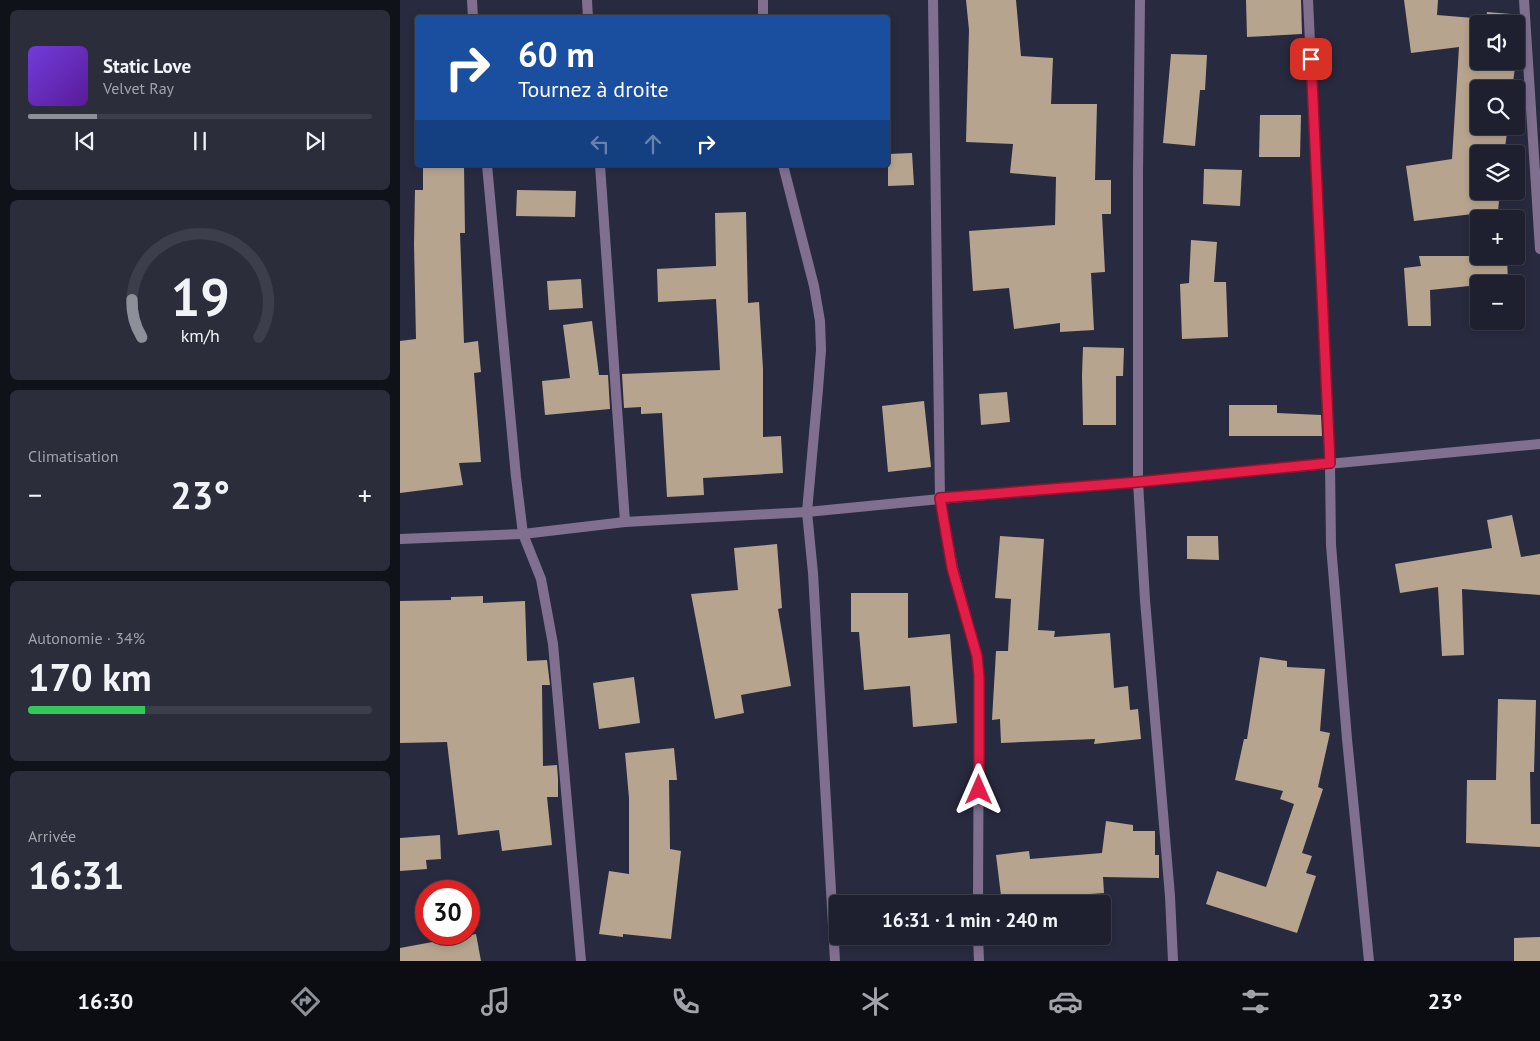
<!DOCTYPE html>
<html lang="fr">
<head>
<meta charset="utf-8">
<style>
	body { margin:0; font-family:"PT Sans",sans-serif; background:#2b2d3b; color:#f1f3f6; height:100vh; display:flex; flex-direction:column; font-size:19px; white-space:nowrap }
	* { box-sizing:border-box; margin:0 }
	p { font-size:16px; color:#a1a3aa }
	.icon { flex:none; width:28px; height:28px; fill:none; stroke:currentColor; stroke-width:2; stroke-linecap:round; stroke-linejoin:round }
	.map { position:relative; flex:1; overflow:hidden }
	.side { display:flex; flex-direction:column; gap:10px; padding:10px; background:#10121a; width:400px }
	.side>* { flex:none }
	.top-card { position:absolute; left:15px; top:15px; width:475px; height:152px; border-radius:5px; box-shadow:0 2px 8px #0003,0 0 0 1px #3c3e4b; background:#1a4fa0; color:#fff; overflow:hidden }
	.buttons { position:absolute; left:1070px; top:15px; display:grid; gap:10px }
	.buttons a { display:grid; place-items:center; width:55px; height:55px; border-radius:5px; background:#1e202f; box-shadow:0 2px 8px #0003,0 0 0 1px #3c3e4b; font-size:25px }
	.speed { position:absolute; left:15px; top:880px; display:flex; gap:10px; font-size:25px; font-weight:700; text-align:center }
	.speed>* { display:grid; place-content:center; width:65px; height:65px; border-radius:50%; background:#1e202f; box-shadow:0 2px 8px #0003,0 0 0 1px #3c3e4b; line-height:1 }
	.speed .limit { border:8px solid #d22; background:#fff; color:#111 }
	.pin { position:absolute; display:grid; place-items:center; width:42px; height:42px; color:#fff; margin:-21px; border-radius:10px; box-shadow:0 2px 8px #0006 }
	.me { position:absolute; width:55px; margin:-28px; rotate:0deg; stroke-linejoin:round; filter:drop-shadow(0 0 4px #0008) }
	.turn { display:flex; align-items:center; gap:18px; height:105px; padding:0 20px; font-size:22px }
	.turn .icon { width:65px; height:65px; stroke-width:2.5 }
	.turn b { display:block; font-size:35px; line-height:42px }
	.lanes { display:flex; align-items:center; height:48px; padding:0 20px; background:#0003; justify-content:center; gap:25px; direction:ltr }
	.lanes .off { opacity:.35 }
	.big { font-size:38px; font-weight:800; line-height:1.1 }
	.side .widget { flex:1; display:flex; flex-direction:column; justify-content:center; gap:8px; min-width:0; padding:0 18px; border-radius:8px; background:#2b2d3b }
	.side .dial { align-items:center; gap:0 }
	.dial svg { height:130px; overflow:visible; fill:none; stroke:#3c3e4b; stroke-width:7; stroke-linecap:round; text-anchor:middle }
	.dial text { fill:#f1f3f6; stroke:none }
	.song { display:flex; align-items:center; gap:15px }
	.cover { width:60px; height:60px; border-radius:8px; background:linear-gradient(135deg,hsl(260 70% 55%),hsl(270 70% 35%)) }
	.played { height:5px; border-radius:2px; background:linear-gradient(90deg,#8c9099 20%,#3c3e4b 20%) }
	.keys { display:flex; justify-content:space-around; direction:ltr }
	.heat { display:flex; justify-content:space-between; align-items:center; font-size:28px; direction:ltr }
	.charge { height:8px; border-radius:4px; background:linear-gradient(90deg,#34c759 34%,#3c3e4b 0) }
	.trip { position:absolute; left:429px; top:895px; width:282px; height:50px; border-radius:5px; background:#1e202f; box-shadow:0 2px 8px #0003,0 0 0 1px #3c3e4b; font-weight:800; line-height:50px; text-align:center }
	.tabs { display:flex; height:80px; justify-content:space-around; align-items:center; background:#0c0d13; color:#a1a3aa }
	.tabs .icon { width:35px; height:35px }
	.tabs .active { color:#8c9099 }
	.tabs b { font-size:22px; color:#f1f3f6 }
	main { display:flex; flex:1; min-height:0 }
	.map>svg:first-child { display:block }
</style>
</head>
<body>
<main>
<section class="side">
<div class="widget">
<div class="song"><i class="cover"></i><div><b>Static Love</b><p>Velvet Ray</p></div></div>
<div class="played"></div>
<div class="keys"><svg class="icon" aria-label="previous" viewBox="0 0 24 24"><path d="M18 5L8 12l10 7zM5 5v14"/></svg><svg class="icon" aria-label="pause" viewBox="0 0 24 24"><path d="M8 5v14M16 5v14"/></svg><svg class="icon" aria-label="next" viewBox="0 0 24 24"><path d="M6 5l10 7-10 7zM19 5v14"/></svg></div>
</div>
<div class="widget dial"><svg viewBox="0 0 100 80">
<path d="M14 69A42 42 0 1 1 86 69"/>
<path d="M14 69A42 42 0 0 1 8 46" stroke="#8c9099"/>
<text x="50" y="56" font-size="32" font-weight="700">19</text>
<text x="50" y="72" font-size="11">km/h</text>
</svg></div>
<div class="widget"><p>Climatisation</p>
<div class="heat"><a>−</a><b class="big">23°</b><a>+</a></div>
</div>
<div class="widget"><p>Autonomie · 34%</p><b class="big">170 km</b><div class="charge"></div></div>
<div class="widget"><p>Arrivée</p><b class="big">16:31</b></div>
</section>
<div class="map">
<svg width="1140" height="961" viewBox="0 0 1140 961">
	<rect width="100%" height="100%" fill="#282b3f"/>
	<g fill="#b7a48f">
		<polygon points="566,0 616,0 621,56 653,58 651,104 697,104 695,180 711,180 711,214 702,214 705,272 691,273 694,330 660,332 660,323 614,329 609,288 573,291 569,231 655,225 656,177 610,173 613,144 566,142 569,30"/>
		<polygon points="846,0 901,0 902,34 847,37"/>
		<polygon points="1004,0 1038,0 1037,15 1086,19 1087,12 1111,14 1110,24 1079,24 1079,61 1116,61 1112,89 1079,89 1079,126 1108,126 1104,154 1079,154 1079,191 1100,191 1098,211 1014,221 1006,166 1052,159 1059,47 1011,53"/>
		<polygon points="771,54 807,55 805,90 800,90 795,146 763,143"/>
		<polygon points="860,115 901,115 900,157 859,157"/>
		<polygon points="512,153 514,185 488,186 488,154"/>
		<polygon points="23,165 64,165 65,233 60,233 64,343 78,341 81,372 74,373 81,462 59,463 63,485 0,493 0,341 16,339 14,244 15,190 23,190"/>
		<polygon points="804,169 842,170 840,206 803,204"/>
		<polygon points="117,190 176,191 175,217 116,216"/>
		<polygon points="346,212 348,303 359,302 363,369 363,437 381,436 383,473 303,478 304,495 267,497 262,413 241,414 241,407 224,408 222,374 320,370 316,299 258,302 257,269 316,266 315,213"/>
		<polygon points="791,240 817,242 814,282 826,282 828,337 782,339 780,284 789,283"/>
		<polygon points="1019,256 1107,256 1108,284 1079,284 1079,285 1030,290 1031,326 1008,326 1004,268 1021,266"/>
		<polygon points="181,279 183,308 149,310 147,281"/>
		<polygon points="192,321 199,375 208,375 210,409 145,415 142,381 170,378 163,325"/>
		<polygon points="683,347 724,348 723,376 716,376 716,425 683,425 682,375"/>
		<polygon points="607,392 610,422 581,425 579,394"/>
		<polygon points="524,401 531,467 488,472 482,406"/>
		<polygon points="829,405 877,405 877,413 921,415 922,436 829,436"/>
		<polygon points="1112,515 1121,557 1140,554 1140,595 1062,589 1064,655 1042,656 1038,587 1000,593 995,564 1092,548 1087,520"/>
		<polygon points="600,536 644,539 638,630 655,631 654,637 710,633 714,688 728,686 730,710 738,709 741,739 694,744 695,739 601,743 600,719 592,720 596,651 608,651 611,599 595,598"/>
		<polygon points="787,536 818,536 819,560 787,559"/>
		<polygon points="377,544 382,608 378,609 391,686 341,695 344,713 315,719 291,594 338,590 334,548"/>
		<polygon points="451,593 508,593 508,638 550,634 557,723 513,727 510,686 464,690 459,632 451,632"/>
		<polygon points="83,596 83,603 125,601 127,661 147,660 150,685 142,685 143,766 157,765 158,779 158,797 147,797 152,845 102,851 99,830 58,835 47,742 0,743 0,601 51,600 51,597"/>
		<polygon points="860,657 887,661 887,667 925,669 920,731 930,733 918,787 923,789 902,853 912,856 906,873 916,876 897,933 806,904 817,871 866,887 894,804 880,799 883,791 835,780 844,739 847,739"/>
		<polygon points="234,677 240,723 199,729 193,683"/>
		<polygon points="1098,699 1136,700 1134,772 1130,772 1131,824 1140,824 1140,847 1066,843 1067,780 1096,780"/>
		<polygon points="274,748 277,780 269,780 270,849 281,851 271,939 223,934 223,937 199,934 209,871 229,874 229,798 225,753"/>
		<polygon points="706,821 733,825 733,831 755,831 755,855 759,855 759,878 703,877 704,893 634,898 635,904 602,904 596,855 629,851 630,859 702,853"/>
		<polygon points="40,835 41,859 26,860 27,869 0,871 0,838"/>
		<polygon points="76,934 81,961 0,961 0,948"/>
		<polygon points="1140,937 1140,961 1114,961 1114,938"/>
	</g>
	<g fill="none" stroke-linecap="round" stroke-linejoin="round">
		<g stroke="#816f90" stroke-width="10">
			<polyline points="72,0 73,18"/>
			<polyline points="187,0 188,18"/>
			<polyline points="363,0 363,18"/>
			<polyline points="533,0 540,499 553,568 577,656 579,676 578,904"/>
			<polyline points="740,0 738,173 738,482 745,600 770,896 773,961"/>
			<polyline points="908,0 930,463 931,545 947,739 969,961"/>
			<polyline points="1124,0 1140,249"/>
			<polyline points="87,165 116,477 123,534 141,579 153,644 181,961"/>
			<polyline points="200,165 225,522"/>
			<polyline points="383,165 414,286 420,321 421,350 418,389 407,512 413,573 435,961"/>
			<polyline points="0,539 123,534 225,522 407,512 540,499 738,482 1140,444"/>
			<polyline points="578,936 579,961"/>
		</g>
	</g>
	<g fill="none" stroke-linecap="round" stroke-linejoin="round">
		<defs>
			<polyline id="route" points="579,790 579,676 577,656 552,568 540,498 738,482 930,463 911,59"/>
		</defs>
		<use href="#route" stroke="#92132f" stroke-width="12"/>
		<use href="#route" stroke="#e11d48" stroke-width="9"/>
	</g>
</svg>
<div class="buttons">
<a><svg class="icon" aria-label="sound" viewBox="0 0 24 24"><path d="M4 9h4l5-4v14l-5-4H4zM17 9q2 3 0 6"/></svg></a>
<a><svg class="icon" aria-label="search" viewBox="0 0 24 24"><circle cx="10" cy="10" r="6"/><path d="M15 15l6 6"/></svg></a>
<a><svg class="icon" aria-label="layers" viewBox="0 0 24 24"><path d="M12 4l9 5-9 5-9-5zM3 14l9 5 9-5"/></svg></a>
<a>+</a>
<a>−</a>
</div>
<div class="speed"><div class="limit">30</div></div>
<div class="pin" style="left:911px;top:59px;background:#d93025"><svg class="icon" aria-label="arrive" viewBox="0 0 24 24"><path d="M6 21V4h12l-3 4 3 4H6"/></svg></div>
<svg class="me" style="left:579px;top:790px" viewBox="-20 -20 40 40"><path d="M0-17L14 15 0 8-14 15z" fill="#e11d48" stroke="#fff" stroke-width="4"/></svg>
<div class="trip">16:31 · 1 min · 240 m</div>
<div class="top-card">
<div class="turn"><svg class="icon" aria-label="right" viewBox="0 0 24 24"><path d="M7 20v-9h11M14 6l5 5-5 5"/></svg><div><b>60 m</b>Tournez à droite</div></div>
<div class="lanes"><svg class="icon off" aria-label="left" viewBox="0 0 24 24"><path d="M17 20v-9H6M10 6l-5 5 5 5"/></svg><svg class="icon off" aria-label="ahead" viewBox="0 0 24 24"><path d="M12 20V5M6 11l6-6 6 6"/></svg><svg class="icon" aria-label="right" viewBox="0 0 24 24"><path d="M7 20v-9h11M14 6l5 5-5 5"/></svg></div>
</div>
</div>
</main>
<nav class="tabs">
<b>16:30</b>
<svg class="icon active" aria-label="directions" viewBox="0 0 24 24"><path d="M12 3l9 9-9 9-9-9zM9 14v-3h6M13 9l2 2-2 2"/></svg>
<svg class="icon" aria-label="music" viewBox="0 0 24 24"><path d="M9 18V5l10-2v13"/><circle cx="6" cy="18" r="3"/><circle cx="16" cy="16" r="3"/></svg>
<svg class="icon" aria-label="phone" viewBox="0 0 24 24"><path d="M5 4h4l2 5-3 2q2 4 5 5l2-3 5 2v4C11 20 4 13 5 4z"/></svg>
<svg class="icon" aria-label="climate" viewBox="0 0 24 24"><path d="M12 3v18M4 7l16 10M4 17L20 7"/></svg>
<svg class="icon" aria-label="car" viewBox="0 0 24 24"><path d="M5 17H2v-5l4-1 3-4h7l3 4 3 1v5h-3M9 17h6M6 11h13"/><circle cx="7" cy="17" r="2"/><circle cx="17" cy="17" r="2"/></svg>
<svg class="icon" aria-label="filters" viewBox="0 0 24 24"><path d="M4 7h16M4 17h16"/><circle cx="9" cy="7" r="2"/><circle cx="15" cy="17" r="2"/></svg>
<b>23°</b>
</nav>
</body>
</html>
